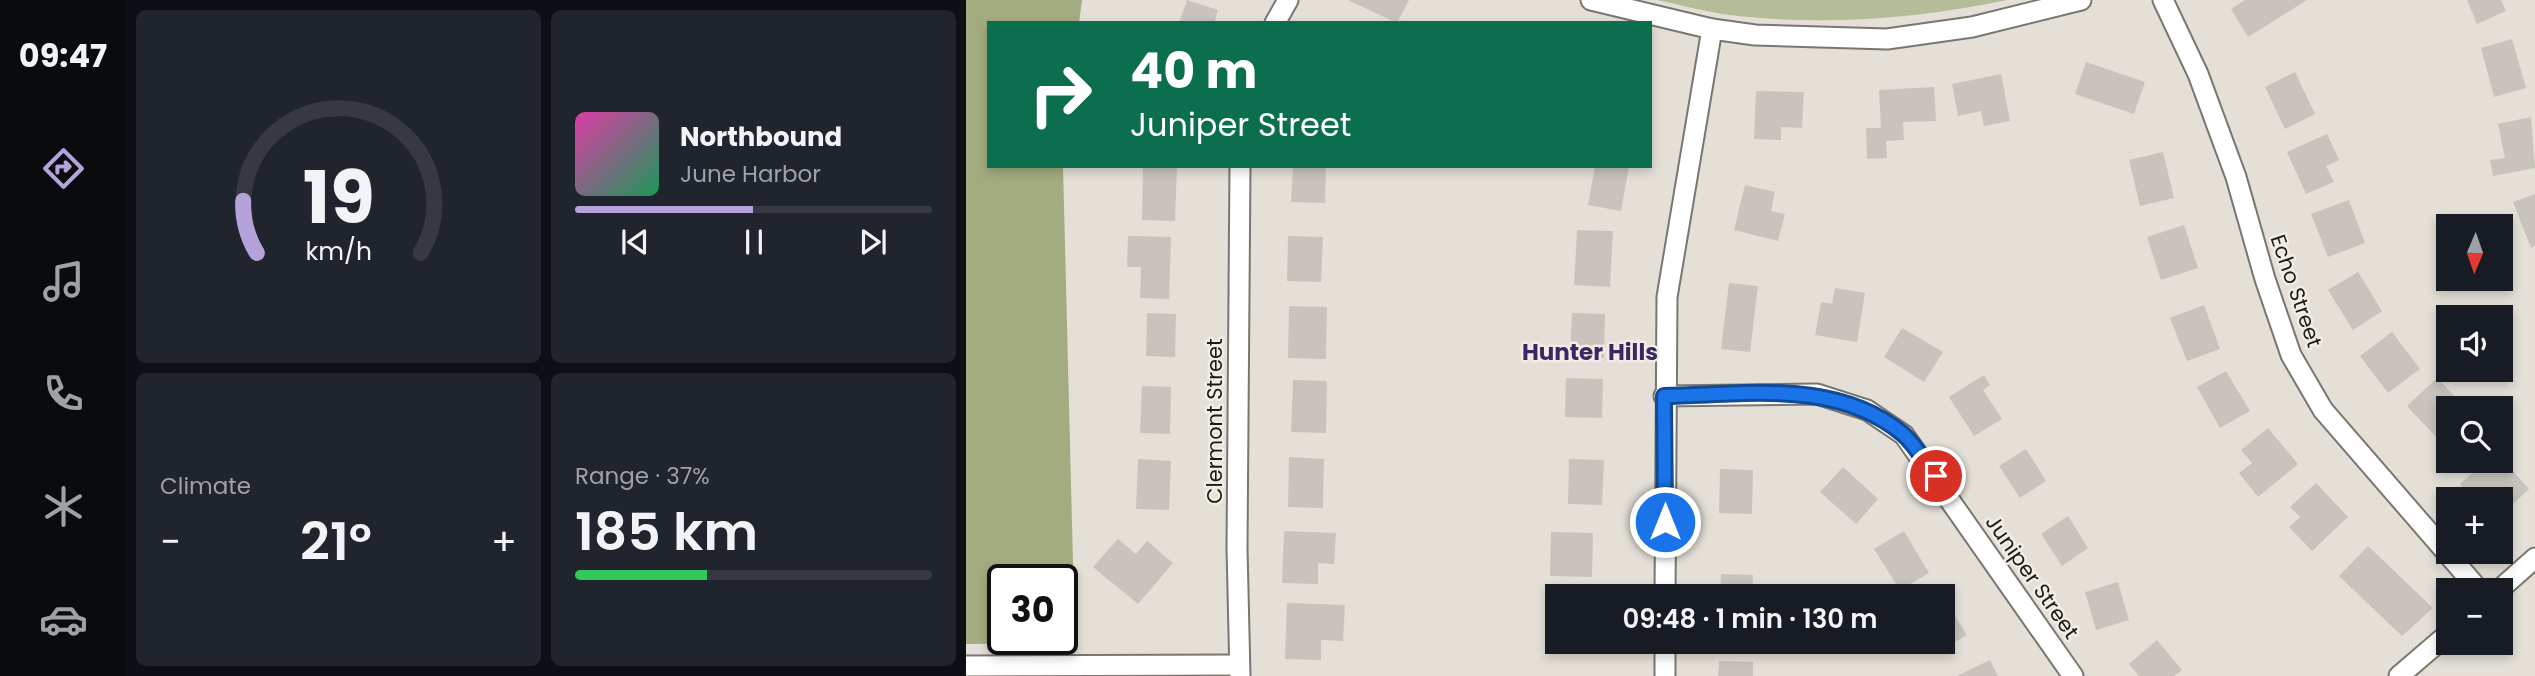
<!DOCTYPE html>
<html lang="en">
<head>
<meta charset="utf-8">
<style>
	body { margin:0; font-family:Poppins,sans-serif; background:#20242c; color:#f1f3f6; height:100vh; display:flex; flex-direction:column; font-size:26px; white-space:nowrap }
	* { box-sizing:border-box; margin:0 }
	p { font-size:23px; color:#9ea1a6 }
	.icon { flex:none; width:38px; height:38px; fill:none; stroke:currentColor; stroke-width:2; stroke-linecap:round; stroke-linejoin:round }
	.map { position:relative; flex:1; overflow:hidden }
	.side { display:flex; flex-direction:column; gap:10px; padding:10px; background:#0d0f14; width:840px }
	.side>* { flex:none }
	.top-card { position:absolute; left:21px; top:21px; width:665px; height:147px; border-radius:0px; box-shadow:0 4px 10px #0003; background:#0b6e4f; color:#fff; overflow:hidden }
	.needle { width:46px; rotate:182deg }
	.tools { position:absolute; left:1470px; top:214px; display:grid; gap:14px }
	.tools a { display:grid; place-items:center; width:77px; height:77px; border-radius:0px; background:#171b24; box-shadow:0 4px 10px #0003; font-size:35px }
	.speed { position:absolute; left:21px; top:564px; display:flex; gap:14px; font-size:35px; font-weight:700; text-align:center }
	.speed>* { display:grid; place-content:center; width:91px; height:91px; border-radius:50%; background:#171b24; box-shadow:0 4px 10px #0003; line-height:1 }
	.speed .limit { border:4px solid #111; border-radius:10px; background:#fff; color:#111 }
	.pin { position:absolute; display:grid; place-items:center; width:60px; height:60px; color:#fff; margin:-30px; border:4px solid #fff; border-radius:50%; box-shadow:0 2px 7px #0007 }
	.me { position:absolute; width:77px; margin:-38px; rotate:0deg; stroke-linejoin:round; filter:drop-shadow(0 0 5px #0008) }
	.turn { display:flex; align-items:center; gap:24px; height:147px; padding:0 28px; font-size:32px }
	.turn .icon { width:91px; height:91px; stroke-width:2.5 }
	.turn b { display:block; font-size:49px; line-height:60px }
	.big { font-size:52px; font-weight:600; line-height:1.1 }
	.side .widget { flex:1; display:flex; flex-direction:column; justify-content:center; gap:10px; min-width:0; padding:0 24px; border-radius:10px; background:#20242c }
	.side .dial { align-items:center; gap:0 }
	.dial svg { height:182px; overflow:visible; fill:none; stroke:#363941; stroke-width:7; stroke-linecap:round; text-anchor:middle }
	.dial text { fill:#f1f3f6; stroke:none }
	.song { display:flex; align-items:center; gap:21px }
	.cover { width:84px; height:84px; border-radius:10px; background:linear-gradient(135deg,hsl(320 70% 55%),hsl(150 70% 35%)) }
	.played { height:7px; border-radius:4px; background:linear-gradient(90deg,#b6a2da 50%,#363941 50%) }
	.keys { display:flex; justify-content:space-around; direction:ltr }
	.heat { display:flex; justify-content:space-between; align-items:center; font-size:38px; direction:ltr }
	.charge { height:10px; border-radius:5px; background:linear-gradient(90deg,#34c759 37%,#363941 0) }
	.side .tiles { flex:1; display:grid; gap:10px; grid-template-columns:repeat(2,1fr) }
	.trip { position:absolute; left:579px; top:584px; width:410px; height:70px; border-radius:0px; background:#171b24; box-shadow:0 4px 10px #0003; font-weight:600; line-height:70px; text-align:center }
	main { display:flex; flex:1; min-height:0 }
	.tabs { display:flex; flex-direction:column; width:126px; justify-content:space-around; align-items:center; background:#090b0e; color:#9ea1a6 }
	.tabs .icon { width:49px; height:49px }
	.tabs .active { color:#b6a2da }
	.tabs b { font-size:32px; color:#f1f3f6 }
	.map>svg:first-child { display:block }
</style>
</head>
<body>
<main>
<nav class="tabs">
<b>09:47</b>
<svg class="icon active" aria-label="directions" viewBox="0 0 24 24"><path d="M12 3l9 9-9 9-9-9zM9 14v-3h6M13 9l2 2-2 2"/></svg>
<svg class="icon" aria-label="music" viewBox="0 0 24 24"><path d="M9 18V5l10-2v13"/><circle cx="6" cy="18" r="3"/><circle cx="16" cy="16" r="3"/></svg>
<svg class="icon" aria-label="phone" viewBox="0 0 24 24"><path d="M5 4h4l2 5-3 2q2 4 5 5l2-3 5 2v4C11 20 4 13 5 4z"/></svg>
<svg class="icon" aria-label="climate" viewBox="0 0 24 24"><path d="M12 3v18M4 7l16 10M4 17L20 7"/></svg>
<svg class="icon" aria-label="car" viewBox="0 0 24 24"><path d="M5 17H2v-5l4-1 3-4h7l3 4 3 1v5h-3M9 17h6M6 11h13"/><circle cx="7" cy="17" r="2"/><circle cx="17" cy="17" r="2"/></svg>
</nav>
<section class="side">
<div class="tiles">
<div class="widget dial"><svg viewBox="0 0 100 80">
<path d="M14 69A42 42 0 1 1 86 69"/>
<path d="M14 69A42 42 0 0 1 8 46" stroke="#b6a2da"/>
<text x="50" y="56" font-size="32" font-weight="700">19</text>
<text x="50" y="72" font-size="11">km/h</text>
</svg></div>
<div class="widget">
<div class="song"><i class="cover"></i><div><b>Northbound</b><p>June Harbor</p></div></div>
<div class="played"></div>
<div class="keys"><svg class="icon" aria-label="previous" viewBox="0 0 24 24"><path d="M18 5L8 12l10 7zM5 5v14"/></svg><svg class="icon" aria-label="pause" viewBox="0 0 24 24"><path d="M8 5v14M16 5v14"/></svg><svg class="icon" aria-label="next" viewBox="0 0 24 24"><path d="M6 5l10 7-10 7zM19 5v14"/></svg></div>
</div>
<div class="widget"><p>Climate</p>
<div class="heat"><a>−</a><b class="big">21°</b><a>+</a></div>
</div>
<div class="widget"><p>Range · 37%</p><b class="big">185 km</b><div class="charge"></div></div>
</div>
</section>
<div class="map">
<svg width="1569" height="676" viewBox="0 0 1569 676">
	<rect width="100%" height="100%" fill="#e4e0d8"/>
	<path fill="#b4bc98" d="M691 0H1041C953 19 853 26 764 15 740 12 715 5 691 0Z"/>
	<path fill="#a3ac80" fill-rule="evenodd" d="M0 0H116L113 23H23V166H97L109 643 0 644ZM37 579H96V639H37Z"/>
	<g fill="#c8c4bd">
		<polygon points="221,0 252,10 248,23 213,23"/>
		<polygon points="382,0 443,0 431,23"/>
		<polygon points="1279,0 1341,0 1282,37 1265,9"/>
		<polygon points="1501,0 1535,0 1540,11 1511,24"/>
		<polygon points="1546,39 1560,88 1528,97 1515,48"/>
		<polygon points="1120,62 1179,82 1168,114 1109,94"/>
		<polygon points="1329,72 1349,114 1319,129 1299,87"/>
		<polygon points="1035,74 1044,121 1018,126 1015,111 992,116 986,84"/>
		<polygon points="968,87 970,121 937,122 938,140 920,141 921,158 901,159 900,128 915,128 913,90"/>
		<polygon points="790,91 838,92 836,128 815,127 815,140 788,139"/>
		<polygon points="1565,117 1569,168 1527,176 1524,160 1539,158 1532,124"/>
		<polygon points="1361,134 1373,160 1360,166 1368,182 1340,194 1321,152"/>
		<polygon points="1197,152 1208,198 1174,206 1163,160"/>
		<polygon points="177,166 211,166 209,221 176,220"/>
		<polygon points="327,166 360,166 359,203 325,202"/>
		<polygon points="629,166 663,166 655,211 622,205"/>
		<polygon points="779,185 809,192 805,211 819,214 812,241 768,230"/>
		<polygon points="1569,194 1569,246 1565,248 1547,202"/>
		<polygon points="1383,200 1399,243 1362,257 1345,214"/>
		<polygon points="1218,225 1232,268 1195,280 1181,237"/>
		<polygon points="611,230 647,231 644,287 608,285"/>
		<polygon points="162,236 205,237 203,299 174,298 175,267 161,267"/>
		<polygon points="322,236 357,237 355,282 321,281"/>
		<polygon points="1392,272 1416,311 1387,330 1362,290"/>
		<polygon points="763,283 792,286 784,352 755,349"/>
		<polygon points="869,288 899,293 891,342 849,335 855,302 866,304"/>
		<polygon points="1238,305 1254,349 1221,361 1204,318"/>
		<polygon points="323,306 361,307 360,359 322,358"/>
		<polygon points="181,313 210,314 209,357 180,356"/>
		<polygon points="606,313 639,314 638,358 604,357"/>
		<polygon points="936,328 977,352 958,382 918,357"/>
		<polygon points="1426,332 1454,369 1422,393 1394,356"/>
		<polygon points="1260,371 1284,411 1254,428 1231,387"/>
		<polygon points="1018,375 1024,385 1017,390 1036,419 1008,436 983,397"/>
		<polygon points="600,378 637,379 636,418 599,417"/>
		<polygon points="1471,378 1500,408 1482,408 1482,431 1473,440 1441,406"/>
		<polygon points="327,380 361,381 360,433 325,432"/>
		<polygon points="176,386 205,387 204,434 174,433"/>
		<polygon points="1302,428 1332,464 1292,497 1273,473 1286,463 1275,450"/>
		<polygon points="1060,449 1080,481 1054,498 1033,466"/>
		<polygon points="323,457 358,459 357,508 322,507"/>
		<polygon points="1535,458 1563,489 1535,515 1535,499 1507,499 1494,484 1521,460 1535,460"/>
		<polygon points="172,459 205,461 203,510 170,509"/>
		<polygon points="603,459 638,460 636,505 602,504"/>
		<polygon points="877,467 912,499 890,524 854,492"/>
		<polygon points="754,469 787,470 786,514 753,513"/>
		<polygon points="1350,483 1382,517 1346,551 1323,527 1334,517 1324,507"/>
		<polygon points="1102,516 1122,548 1096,566 1075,534"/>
		<polygon points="318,531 370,533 368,564 352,563 352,584 316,583"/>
		<polygon points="938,531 963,573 934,590 908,549"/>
		<polygon points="585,532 627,533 626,577 584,576"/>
		<polygon points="152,539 170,554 181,541 207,563 172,604 127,567"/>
		<polygon points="1402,546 1467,608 1436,636 1373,576"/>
		<polygon points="755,574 787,575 786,597 754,597"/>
		<polygon points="1152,582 1163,620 1130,630 1119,592"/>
		<polygon points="976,595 1001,635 974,651 969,642 976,642"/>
		<polygon points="321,603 379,605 377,641 355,640 355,660 319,659"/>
		<polygon points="1191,640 1216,670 1208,676 1173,676 1163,664"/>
		<polygon points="603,642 630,642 630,653 603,652"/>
		<polygon points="1024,660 1032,676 991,676"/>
		<polygon points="753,661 787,662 787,676 752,676"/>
	</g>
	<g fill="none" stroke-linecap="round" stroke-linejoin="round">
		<defs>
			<g id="minor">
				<polyline points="625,0 746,29 789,35 921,39 1006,27 1115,0"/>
				<polyline points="1197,0 1232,74 1270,177 1299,279 1325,355 1357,410 1513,590"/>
				<polyline points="309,23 322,0"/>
				<polyline points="698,396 851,394 901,410 938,435 1107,676"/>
				<polyline points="1533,590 1569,558"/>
				<polyline points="699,597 701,297 746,29"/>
				<polyline points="699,642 699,676"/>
				<polyline points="0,666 273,665"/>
				<polyline points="274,676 271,548 274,166"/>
				<polyline points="1433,676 1482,634"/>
			</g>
		</defs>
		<use href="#minor" stroke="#7a7670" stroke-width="23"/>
		<use href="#minor" stroke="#fff" stroke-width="19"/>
	</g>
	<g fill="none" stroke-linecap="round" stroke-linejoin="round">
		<defs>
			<path id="route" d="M699 522 698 396C778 395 870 378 937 434 949 444 959 463 970 476"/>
		</defs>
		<use href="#route" stroke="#114b97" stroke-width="18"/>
		<use href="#route" stroke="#1a73e8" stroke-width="12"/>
	</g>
	<g text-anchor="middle" stroke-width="5" stroke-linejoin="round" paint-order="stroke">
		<g font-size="21" fill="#1c1a18" stroke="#f1ede5">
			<text transform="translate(1330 291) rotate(71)" y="7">Echo Street</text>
			<text transform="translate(249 421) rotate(-90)" y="7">Clermont Street</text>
			<text transform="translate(1066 577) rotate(55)" y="7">Juniper Street</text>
		</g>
		<g font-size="23" font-weight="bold" fill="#3c2762" stroke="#f1ede5">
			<text x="624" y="360">Hunter Hills</text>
		</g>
	</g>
</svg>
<div class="tools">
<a><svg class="needle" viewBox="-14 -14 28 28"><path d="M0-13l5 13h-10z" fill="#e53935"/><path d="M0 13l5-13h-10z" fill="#9ea1a6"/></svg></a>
<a><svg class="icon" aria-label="sound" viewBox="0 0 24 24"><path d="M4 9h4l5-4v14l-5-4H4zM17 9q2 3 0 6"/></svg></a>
<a><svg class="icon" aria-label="search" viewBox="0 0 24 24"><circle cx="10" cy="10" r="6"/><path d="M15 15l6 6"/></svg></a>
<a>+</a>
<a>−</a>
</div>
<div class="speed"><div class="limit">30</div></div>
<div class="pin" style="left:970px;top:476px;background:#d93025"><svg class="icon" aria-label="arrive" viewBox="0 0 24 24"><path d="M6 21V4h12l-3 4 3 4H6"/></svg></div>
<svg class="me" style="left:699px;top:522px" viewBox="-20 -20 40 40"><circle r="17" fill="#1a73e8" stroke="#fff" stroke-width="3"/><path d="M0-11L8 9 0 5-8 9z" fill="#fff"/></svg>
<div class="trip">09:48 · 1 min · 130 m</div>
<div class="top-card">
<div class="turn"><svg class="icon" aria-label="right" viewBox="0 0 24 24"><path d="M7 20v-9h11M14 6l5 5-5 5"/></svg><div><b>40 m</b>Juniper Street</div></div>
</div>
</div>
</main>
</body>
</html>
